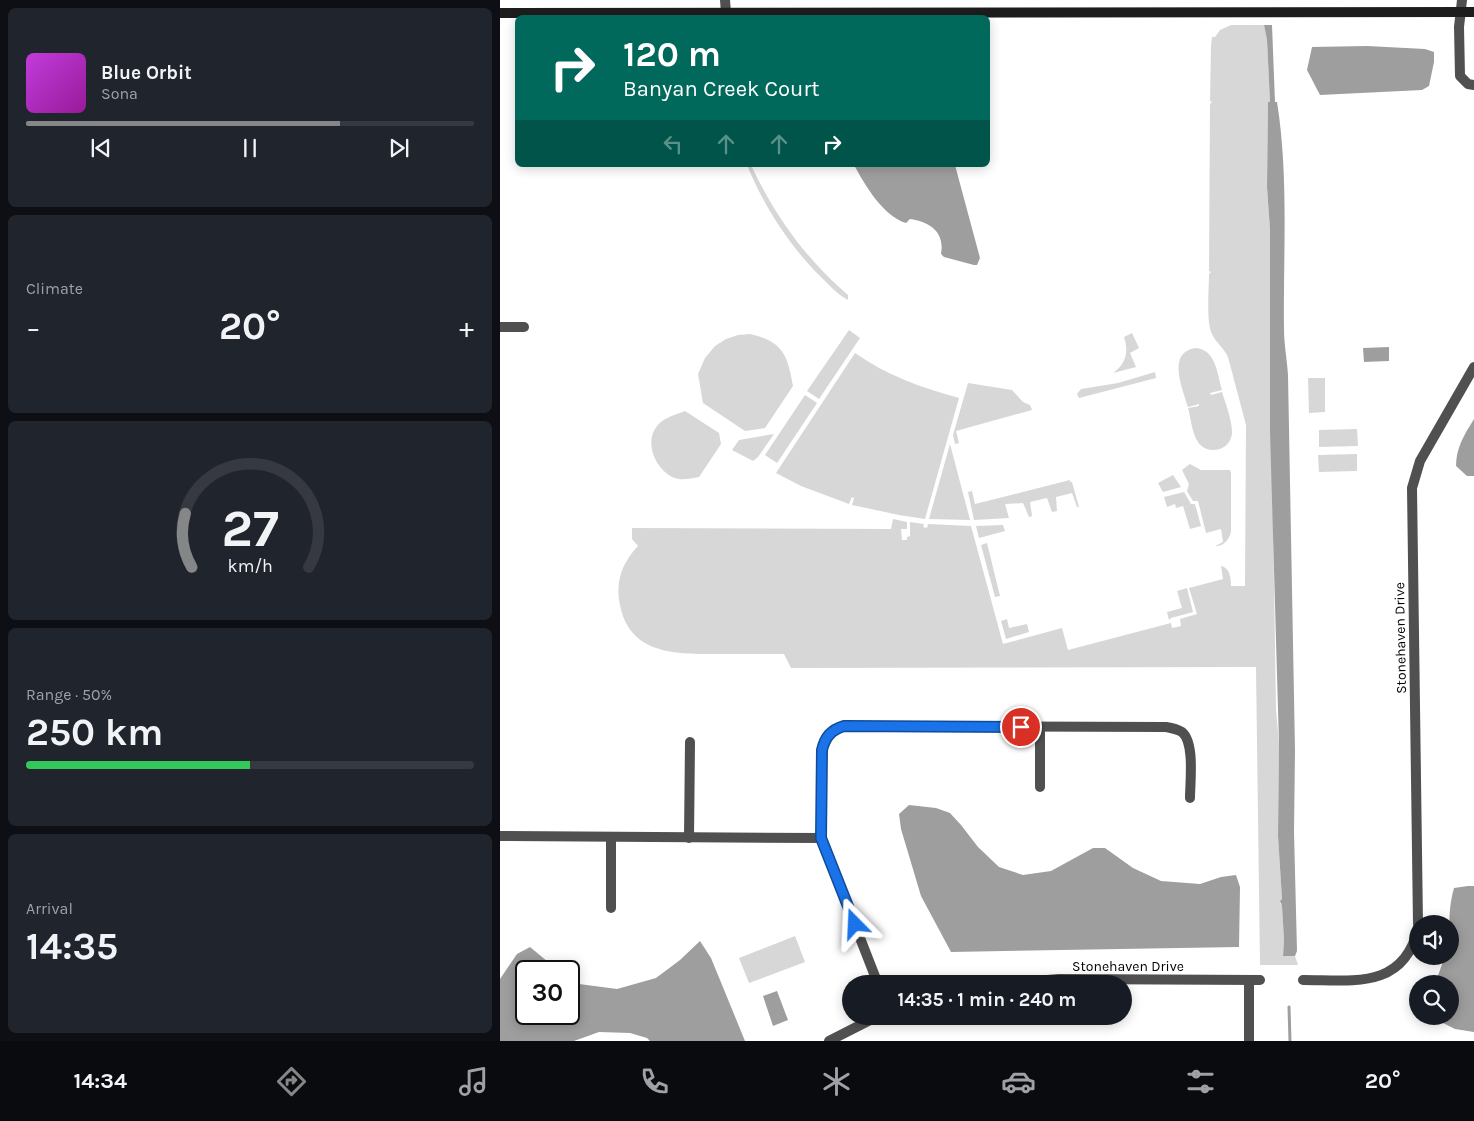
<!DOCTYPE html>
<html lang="en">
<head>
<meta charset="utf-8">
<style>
	body { margin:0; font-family:Karla,sans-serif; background:#20242c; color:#f1f3f6; height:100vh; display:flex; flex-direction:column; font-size:19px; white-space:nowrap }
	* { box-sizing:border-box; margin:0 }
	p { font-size:16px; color:#9ea1a6 }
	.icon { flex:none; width:28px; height:28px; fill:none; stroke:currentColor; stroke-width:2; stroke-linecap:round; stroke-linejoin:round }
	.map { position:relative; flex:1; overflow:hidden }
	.sheet { display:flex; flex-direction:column; gap:8px; padding:8px; background:#0d0f14; width:500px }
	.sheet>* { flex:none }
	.banner { position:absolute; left:15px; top:15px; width:475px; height:152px; border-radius:8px; box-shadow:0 2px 12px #0003; background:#00695c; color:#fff; overflow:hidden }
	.fabs { position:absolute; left:909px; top:915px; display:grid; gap:10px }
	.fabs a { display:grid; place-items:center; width:50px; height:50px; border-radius:50%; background:#171b24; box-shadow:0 2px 12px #0003; font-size:25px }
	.speed { position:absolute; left:15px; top:960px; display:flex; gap:10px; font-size:25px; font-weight:700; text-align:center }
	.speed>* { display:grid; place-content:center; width:65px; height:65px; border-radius:50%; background:#171b24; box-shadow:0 2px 12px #0003; line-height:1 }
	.speed .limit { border:2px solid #111; border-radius:8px; background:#fff; color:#111 }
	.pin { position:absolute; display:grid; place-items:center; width:42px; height:42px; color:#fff; margin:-21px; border:2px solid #fff; border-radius:50%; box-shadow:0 1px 5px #0007 }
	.me { position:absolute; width:55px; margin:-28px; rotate:339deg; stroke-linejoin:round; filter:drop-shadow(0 0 4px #0008) }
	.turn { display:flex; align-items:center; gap:18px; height:105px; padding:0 25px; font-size:22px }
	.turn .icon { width:65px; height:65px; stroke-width:2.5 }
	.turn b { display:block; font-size:35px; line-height:42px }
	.lanes { display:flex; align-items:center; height:48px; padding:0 25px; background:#0003; justify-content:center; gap:25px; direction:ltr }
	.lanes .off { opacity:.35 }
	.big { font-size:38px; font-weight:700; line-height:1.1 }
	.sheet .widget { flex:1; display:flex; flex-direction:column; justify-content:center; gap:8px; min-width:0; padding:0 18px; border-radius:8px; background:#20242c }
	.sheet .dial { align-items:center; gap:0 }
	.dial svg { height:130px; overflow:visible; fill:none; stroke:#363941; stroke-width:7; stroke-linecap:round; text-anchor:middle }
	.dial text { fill:#f1f3f6; stroke:none }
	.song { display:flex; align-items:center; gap:15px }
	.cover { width:60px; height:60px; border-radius:8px; background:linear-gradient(135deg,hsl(290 70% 55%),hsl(300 70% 35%)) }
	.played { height:5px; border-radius:2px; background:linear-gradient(90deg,#858687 70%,#363941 70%) }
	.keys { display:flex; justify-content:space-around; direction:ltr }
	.heat { display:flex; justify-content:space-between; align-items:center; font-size:28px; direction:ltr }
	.charge { height:8px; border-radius:4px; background:linear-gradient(90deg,#34c759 50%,#363941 0) }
	.trip { position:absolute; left:342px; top:975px; width:290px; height:50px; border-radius:25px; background:#171b24; box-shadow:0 2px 12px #0003; font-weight:700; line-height:50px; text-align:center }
	.tab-bar { display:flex; height:80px; justify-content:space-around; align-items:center; background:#090b0e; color:#9ea1a6 }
	.tab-bar .icon { width:35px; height:35px }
	.tab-bar .selected { color:#858687 }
	.tab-bar b { font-size:22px; color:#f1f3f6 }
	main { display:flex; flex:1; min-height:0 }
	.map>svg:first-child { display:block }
</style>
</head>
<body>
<main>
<section class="sheet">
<div class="widget">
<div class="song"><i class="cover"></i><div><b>Blue Orbit</b><p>Sona</p></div></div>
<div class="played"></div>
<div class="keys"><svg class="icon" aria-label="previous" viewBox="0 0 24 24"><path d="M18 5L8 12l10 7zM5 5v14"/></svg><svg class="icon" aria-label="pause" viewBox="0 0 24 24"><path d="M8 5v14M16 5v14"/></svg><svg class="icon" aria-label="next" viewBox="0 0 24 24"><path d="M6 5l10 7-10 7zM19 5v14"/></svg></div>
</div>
<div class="widget"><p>Climate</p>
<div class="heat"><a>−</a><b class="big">20°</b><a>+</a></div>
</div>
<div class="widget dial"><svg viewBox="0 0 100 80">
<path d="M14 69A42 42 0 1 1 86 69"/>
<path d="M14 69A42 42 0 0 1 10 36" stroke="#858687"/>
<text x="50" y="56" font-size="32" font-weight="700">27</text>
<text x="50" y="72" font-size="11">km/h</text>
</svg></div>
<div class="widget"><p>Range · 50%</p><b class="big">250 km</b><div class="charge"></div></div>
<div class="widget"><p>Arrival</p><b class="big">14:35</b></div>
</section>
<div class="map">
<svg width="974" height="1041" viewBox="0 0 974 1041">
	<rect width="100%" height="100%" fill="#fff"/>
	<g fill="#d7d7d7">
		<path d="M731 25H764L767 40 770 102H768L767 187 770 230V334L776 709 779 744 778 836 782 899 780 904 782 905 784 940 783 955 795 956 798 965H760L756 667 291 668 284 654C263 654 241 654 219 654 178 654 130 656 120 605 115 582 122 563 138 546L132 539V528L391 529 393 519 407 522V529H401L402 540H407V537L410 536V522L424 524 423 527 427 528 428 524 471 526 503 644 562 628 568 650 671 623 672 628 681 626 680 619 697 614 689 588 723 579 721 566C730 568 731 578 731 586H745L746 425 728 357C724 348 716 343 712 334 706 323 709 288 709 274L711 272 709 271 710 104 712 102 710 101 711 46 712 37H715L720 30Z"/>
		<path d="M247 165H251C275 216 306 259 348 295V300C340 296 333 289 327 283 292 250 265 209 247 165Z"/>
		<polygon points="349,330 360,338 319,399 307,391"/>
		<path d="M632 333 639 348 630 353 636 367 613 373C626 364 629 352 624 337Z"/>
		<path d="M250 334C284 342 287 355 293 386L265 428 245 431 203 403 198 374 205 358 215 346 226 339 238 335Z"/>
		<path d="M696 348C716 350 717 373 722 390L710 393 711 395 722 392C726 405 732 420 732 433 731 451 707 456 698 442 692 433 691 419 688 408L699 406V404L688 407C683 389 666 352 696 348Z"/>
		<path d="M355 353C386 375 422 388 459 398L425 519 399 515 352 505 354 498 352 497 349 504 301 486 276 473Z"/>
		<polygon points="655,372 656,378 579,398 577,394 581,389 618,383"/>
		<polygon points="808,378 825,378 825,412 809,413"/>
		<polygon points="468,383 512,390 523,402 530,405 532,410 456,431 459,443 455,444 453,435"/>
		<polygon points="305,395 317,403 277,463 265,455"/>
		<path d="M185 411 219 433 221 444 199 477C193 478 185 480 179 479 159 476 144 446 155 429 161 418 175 415 185 411Z"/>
		<polygon points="857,429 858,446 819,447 819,430"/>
		<polygon points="274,434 258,457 253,461 232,450 239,440"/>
		<polygon points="450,444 470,520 429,519"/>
		<polygon points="857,454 857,471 819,472 818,455"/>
		<path d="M690 464 701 470H730L731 473V532C729 540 723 547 715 546L723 542 721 529 706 533 698 501H693L687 491 689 484 682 470Z"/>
		<polygon points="673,475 681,487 663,492 658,483"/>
		<polygon points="570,480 570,482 572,482 579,507 577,507 572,493 556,497 557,511 552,512 547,498 530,502 532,516 529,517 523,503 505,504 509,518 474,520 468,492 472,491 475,504"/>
		<polygon points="684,492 691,504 695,504 701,526 690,529 683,506 676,508 675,504 667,507 664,497"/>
		<polygon points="503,525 505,531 479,538 476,526"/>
		<polygon points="487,543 500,596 495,597 481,545"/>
		<polygon points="687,588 693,612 671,618 669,620 667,612 682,608 677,591"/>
		<polygon points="507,619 509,628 527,624 529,632 506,639 501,621"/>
		<polygon points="295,936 305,962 249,983 239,958"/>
	</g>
	<g fill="#9e9e9e">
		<path d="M764 25H772L775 102H777C789 177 783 254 784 329 784 344 787 359 788 375L795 750 794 832 797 951 795 956H783L784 940 782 906 780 901 782 899 778 836 779 744 770 431V230L767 187 768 102H770L767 40Z"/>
		<polygon points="867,46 925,49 934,52 934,62 929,86 922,90 820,95 807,70 812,47"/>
		<path d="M354 165H455L480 258 477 265H474L444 257 441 254C445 232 430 222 410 219L406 223C383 216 365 185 354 165Z"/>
		<polygon points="889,347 889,361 864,362 863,348"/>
		<path d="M974 419V476H967L956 466C956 448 964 435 974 419Z"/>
		<polygon points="409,805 436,808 450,813 461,825 478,847 499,867 523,875 551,871 593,848 605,848 633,868 661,881 700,884 721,877 736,875 740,887 739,947 451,952 421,896 401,829 399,814"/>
		<path d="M968 886H974V1032L955 1029 929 1016H950V984H935L945 956H950C950 931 947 913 954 888Z"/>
		<polygon points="200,941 211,958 245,1041 150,1041 147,1038 130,1033 99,1032 74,1041 0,1041 0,979 17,954 30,947 59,971 26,971 26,1014 69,1014 69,977 79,984 117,989 156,978 180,960"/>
		<polygon points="277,991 288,1020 273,1026 263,996"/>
	</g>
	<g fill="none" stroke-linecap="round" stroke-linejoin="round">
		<polyline stroke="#9e9e9e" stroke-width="3" points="789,1007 790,1041"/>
		<g stroke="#505050" stroke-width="10">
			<polyline points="225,0 226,13"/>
			<polyline points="962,0 959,27 960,76 968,84 974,85"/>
			<polyline points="0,327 24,327"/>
			<polyline points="540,787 540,727"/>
			<polyline points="0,836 321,838"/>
			<polyline points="189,838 190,742"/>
			<polyline points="111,908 111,837"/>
			<polyline points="918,924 912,488 920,461 974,367"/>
			<polyline points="749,980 749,1041"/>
			<path d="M803 980C852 980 903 990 918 929"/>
			<path d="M378 984 321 838 322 751C325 737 331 730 345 726L666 727C672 728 677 729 682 732 695 743 690 782 690 798"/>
			<polyline points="496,984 559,979 760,980"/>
			<polyline points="329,1041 378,1016"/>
		</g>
		<polyline stroke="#1d1d1d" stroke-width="10" points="0,13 974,12"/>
	</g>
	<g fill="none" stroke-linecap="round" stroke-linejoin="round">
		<defs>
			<path id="route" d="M355 924 321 838 322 750C325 737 331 730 344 726L521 727"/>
		</defs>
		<use href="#route" stroke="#114b97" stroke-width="12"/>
		<use href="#route" stroke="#1a73e8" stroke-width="9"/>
	</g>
	<g text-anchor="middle" stroke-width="4" stroke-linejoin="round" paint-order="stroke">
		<g font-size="14" fill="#000" stroke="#fff">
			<text transform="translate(900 638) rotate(-91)" y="5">Stonehaven Drive</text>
			<text x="628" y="971">Stonehaven Drive</text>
		</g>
	</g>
</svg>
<div class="fabs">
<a><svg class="icon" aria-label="sound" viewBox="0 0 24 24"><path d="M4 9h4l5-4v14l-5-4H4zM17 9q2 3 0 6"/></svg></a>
<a><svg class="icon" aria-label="search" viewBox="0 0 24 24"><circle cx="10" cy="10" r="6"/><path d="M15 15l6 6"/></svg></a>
</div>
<div class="speed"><div class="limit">30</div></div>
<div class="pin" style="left:521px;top:727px;background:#d93025"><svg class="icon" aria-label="arrive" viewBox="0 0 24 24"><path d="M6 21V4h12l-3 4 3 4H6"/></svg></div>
<svg class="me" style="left:355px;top:924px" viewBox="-20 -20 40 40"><path d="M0-17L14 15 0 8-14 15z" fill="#1a73e8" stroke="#fff" stroke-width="4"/></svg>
<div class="trip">14:35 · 1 min · 240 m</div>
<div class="banner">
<div class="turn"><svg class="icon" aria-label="right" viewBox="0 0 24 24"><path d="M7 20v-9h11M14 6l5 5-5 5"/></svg><div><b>120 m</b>Banyan Creek Court</div></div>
<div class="lanes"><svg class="icon off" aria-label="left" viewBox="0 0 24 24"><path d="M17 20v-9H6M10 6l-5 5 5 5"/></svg><svg class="icon off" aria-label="ahead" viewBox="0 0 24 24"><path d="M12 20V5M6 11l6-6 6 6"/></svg><svg class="icon off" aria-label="ahead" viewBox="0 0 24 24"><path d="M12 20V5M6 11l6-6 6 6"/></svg><svg class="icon" aria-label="right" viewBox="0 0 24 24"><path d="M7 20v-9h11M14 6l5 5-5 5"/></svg></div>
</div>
</div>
</main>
<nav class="tab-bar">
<b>14:34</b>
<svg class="icon selected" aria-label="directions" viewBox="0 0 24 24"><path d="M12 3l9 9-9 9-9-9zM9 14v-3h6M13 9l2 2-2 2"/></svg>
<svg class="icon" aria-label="music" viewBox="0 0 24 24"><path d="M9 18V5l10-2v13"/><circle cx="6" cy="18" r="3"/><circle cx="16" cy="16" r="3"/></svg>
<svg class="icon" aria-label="phone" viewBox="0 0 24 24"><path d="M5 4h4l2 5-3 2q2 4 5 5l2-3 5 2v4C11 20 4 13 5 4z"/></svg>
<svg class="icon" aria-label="climate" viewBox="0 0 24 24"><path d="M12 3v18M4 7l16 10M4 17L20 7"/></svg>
<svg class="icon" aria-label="car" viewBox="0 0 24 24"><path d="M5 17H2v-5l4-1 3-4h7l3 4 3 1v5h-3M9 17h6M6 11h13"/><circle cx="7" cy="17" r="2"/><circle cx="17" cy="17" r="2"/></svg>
<svg class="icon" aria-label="filters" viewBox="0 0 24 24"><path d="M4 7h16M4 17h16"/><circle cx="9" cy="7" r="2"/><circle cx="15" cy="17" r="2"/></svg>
<b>20°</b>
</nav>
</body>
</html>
